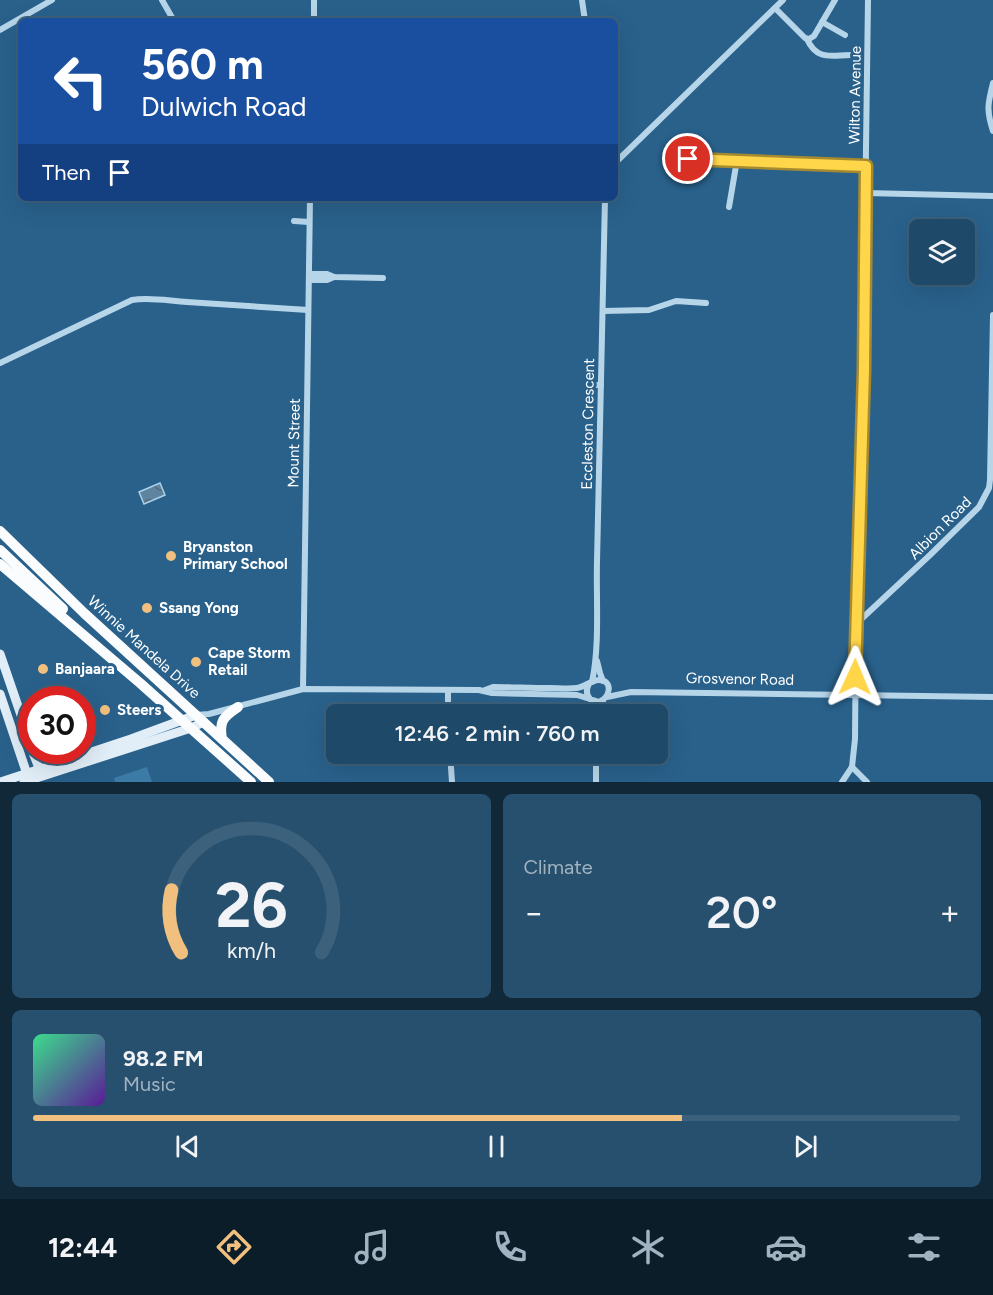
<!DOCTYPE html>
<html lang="en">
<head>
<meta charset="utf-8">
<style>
	body { margin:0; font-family:Figtree,sans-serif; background:#27506e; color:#f1f3f6; height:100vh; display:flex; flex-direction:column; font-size:22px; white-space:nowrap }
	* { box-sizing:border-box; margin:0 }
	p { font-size:20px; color:#a1b2c0 }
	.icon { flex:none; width:33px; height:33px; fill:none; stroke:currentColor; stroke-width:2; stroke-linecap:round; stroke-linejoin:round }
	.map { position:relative; height:782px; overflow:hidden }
	.side { display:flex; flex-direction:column; gap:12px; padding:12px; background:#112839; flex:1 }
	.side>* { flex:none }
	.banner { position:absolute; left:18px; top:18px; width:600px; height:183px; border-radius:9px; box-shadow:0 6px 24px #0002,0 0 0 2px #3c617c; background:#1a4fa0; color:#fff; overflow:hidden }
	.controls { position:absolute; left:909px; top:219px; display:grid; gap:12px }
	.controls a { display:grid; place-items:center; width:66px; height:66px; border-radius:9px; background:#1f4968; box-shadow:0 6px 24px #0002,0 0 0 2px #3c617c; font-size:30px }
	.speed { position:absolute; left:18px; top:686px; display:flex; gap:12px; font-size:30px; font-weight:700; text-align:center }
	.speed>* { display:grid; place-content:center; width:78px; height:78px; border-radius:50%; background:#1f4968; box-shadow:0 6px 24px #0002,0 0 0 2px #3c617c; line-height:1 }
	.speed .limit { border:9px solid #d22; background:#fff; color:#111 }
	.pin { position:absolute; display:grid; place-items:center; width:51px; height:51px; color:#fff; margin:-26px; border:3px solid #fff; border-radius:50%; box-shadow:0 2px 6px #0007 }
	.me { position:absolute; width:66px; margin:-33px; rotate:1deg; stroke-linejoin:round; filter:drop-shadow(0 0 4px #0008) }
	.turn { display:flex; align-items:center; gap:21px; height:126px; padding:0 24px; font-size:27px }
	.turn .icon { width:78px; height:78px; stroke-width:2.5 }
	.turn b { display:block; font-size:42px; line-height:51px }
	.then { display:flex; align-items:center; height:57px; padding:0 24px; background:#0003; gap:12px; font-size:22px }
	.big { font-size:45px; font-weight:600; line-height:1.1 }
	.side .card { flex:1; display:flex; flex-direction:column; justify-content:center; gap:9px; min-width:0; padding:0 21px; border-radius:9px; background:#27506e }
	.side .dial { align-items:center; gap:0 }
	.dial svg { height:156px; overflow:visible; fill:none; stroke:#3c617c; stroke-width:7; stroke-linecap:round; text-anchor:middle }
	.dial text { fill:#f1f3f6; stroke:none }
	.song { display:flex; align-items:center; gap:18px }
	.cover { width:72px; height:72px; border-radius:9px; background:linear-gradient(135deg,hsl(150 70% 55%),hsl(270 70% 35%)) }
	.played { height:6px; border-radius:3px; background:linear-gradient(90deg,#f1c07e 70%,#3c617c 70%) }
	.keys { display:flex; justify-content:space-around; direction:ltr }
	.heat { display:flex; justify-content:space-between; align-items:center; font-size:33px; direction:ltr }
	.side .tiles { flex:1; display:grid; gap:12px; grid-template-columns:1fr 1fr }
	.card:last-child { grid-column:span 2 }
	.trip { position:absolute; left:326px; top:704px; width:342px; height:60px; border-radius:9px; background:#1f4968; box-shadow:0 6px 24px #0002,0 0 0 2px #3c617c; font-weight:600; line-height:60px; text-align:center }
	.tabs { display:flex; height:96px; justify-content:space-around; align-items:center; background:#0c1d2a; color:#a1b2c0 }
	.tabs .icon { width:42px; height:42px }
	.tabs .on { color:#f1c07e }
	.tabs b { font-size:27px; color:#f1f3f6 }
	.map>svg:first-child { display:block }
</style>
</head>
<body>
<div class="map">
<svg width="993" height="782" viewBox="0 0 993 782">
	<defs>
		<pattern id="water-waves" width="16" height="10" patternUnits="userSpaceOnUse" patternTransform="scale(1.5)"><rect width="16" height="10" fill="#5e84a0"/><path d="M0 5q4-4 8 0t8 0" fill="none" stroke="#566b7a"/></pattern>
	</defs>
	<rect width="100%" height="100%" fill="#29618b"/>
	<polygon fill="#3d7ba7" points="147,767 152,782 115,782 114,778"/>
	<polygon fill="url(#water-waves)" stroke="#acd1ea" stroke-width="1.5" points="160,483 165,495 144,504 139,492"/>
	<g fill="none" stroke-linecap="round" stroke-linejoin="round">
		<g stroke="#b7d5e9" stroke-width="6">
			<polyline points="162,0 174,21"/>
			<polyline points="582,0 585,21"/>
			<polyline points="775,8 805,38 809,39 814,36 835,0"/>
			<polyline points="314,21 314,0"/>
			<polyline points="822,22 845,35"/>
			<polyline points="0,30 52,0"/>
			<path d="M807 39C817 61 831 55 851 55"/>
			<path d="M993 83C988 103 986 110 993 131"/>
			<polyline points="676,158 866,166"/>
			<polyline points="615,163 783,0"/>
			<polyline points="865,193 993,196"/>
			<polyline points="729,207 737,160"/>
			<polyline points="294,221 309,222"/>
			<polyline points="310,274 327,274 334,277 383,278"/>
			<polyline points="309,280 327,280 334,277"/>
			<polyline points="603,311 649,310 676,301 706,303"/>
			<path d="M0 363 132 300C150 297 169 301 187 302 228 305 268 307 308 310"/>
			<polyline points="587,385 601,385"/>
			<polyline points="856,624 930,555 979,507 989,488 990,480 993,315"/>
			<polyline points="597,661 600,673 603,681"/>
			<path d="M592 682C600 645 596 599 597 562L605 198"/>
			<polyline points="303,689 310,198"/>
			<polyline points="448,690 448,714"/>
			<path d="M485 690 493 687C511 687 530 688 549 688 558 688 568 689 577 688 585 687 591 680 599 680 613 680 611 697 599 702L590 699C586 694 586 689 589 684"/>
			<polyline points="607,697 631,692 993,697"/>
			<polyline points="598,714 603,701"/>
			<polyline points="196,715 209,714 303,689 479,690 492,693 577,695 590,699"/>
			<polyline points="450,753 452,782"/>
			<path d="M596 756C606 756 620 759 628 753"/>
			<polyline points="852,767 867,782"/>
			<polyline points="596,782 596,753"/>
			<polyline points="842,782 852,767 855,739 856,624 863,369 868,0"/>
		</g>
		<g stroke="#e1eef8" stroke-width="9">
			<polyline points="0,654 32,747"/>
			<polyline points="0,694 28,777"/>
			<polyline points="32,750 41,773"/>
			<polyline points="1,782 131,739 196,715"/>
			<polyline points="24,782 191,728 204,722"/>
		</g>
		<g stroke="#fafcfe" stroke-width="10">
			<polyline points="0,531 84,613 269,782"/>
			<polyline points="0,550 63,609"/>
			<polyline points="0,564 140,683 251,782"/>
			<path d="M222 739C219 721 223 717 238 707"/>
		</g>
	</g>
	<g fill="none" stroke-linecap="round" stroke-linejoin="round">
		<defs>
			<polyline id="route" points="688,159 866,166 864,369 855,677"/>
		</defs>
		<use href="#route" stroke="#a68a30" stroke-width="15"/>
		<use href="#route" stroke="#ffd54a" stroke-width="10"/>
	</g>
	<g fill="#f1c07e" stroke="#29618b" stroke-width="2">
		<circle cx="171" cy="556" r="6"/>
		<circle cx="147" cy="608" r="6"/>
		<circle cx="196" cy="662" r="6"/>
		<circle cx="43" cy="669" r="6"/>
		<circle cx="105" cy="710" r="6"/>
	</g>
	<g text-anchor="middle" stroke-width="6" stroke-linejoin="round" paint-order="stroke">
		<g font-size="15" fill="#fff" stroke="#29618b">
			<text transform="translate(855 95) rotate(-89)" y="5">Wilton Avenue</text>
			<text transform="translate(588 424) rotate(-89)" y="5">Eccleston Crescent</text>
			<text transform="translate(294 443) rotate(-89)" y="5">Mount Street</text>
			<text transform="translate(940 528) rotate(-45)" y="5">Albion Road</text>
			<text transform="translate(144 647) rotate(42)" y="5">Winnie Mandela Drive</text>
			<text transform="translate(740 679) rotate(1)" y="5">Grosvenor Road</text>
		</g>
		<g font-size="15" font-weight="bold" fill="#fff" stroke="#29618b" text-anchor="start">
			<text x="183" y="552">Bryanston<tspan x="183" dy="17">Primary School</tspan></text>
			<text x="159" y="613">Ssang Yong</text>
			<text x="208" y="658">Cape Storm<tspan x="208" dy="17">Retail</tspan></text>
			<text x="55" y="674">Banjaara</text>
			<text x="117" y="715">Steers</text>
		</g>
	</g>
</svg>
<div class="controls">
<a><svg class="icon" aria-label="layers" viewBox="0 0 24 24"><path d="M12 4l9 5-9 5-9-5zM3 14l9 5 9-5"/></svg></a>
</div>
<div class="speed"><div class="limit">30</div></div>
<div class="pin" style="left:688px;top:159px;background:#d93025"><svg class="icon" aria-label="arrive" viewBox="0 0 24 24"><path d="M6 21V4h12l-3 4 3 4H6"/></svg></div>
<svg class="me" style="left:855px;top:677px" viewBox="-20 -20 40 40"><path d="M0-17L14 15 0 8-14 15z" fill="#ffd54a" stroke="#fff" stroke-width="4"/></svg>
<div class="trip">12:46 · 2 min · 760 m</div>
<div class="banner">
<div class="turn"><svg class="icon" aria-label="left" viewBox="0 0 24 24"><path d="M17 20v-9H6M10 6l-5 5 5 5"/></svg><div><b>560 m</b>Dulwich Road</div></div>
<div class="then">Then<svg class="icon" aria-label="arrive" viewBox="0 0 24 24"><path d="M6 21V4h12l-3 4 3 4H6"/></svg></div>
</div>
</div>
<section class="side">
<div class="tiles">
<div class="card dial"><svg viewBox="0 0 100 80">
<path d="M14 69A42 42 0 1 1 86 69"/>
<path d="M14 69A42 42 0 0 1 9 37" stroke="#f1c07e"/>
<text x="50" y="56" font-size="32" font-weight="700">26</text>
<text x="50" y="72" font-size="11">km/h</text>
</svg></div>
<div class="card"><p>Climate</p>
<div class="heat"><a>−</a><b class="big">20°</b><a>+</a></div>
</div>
<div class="card">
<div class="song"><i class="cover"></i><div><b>98.2 FM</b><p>Music</p></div></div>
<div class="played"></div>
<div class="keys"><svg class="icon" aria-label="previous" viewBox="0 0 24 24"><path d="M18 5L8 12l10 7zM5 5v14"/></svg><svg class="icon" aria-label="pause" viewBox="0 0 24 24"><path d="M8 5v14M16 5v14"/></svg><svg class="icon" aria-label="next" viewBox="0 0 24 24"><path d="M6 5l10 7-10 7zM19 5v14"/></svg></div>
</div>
</div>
</section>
<nav class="tabs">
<b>12:44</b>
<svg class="icon on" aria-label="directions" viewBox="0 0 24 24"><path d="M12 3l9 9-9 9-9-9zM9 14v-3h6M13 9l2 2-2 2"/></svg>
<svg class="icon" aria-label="music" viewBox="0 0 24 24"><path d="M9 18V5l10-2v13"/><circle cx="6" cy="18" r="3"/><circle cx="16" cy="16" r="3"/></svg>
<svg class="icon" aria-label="phone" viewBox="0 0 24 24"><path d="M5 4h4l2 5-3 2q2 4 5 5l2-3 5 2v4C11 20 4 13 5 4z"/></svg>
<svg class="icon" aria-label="climate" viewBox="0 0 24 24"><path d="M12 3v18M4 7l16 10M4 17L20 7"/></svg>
<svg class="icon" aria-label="car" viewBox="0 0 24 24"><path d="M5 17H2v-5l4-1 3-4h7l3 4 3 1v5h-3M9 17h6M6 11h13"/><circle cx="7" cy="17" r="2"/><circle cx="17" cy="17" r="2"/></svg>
<svg class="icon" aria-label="filters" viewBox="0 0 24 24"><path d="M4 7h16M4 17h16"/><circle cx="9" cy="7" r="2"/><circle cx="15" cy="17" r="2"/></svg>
</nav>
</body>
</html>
